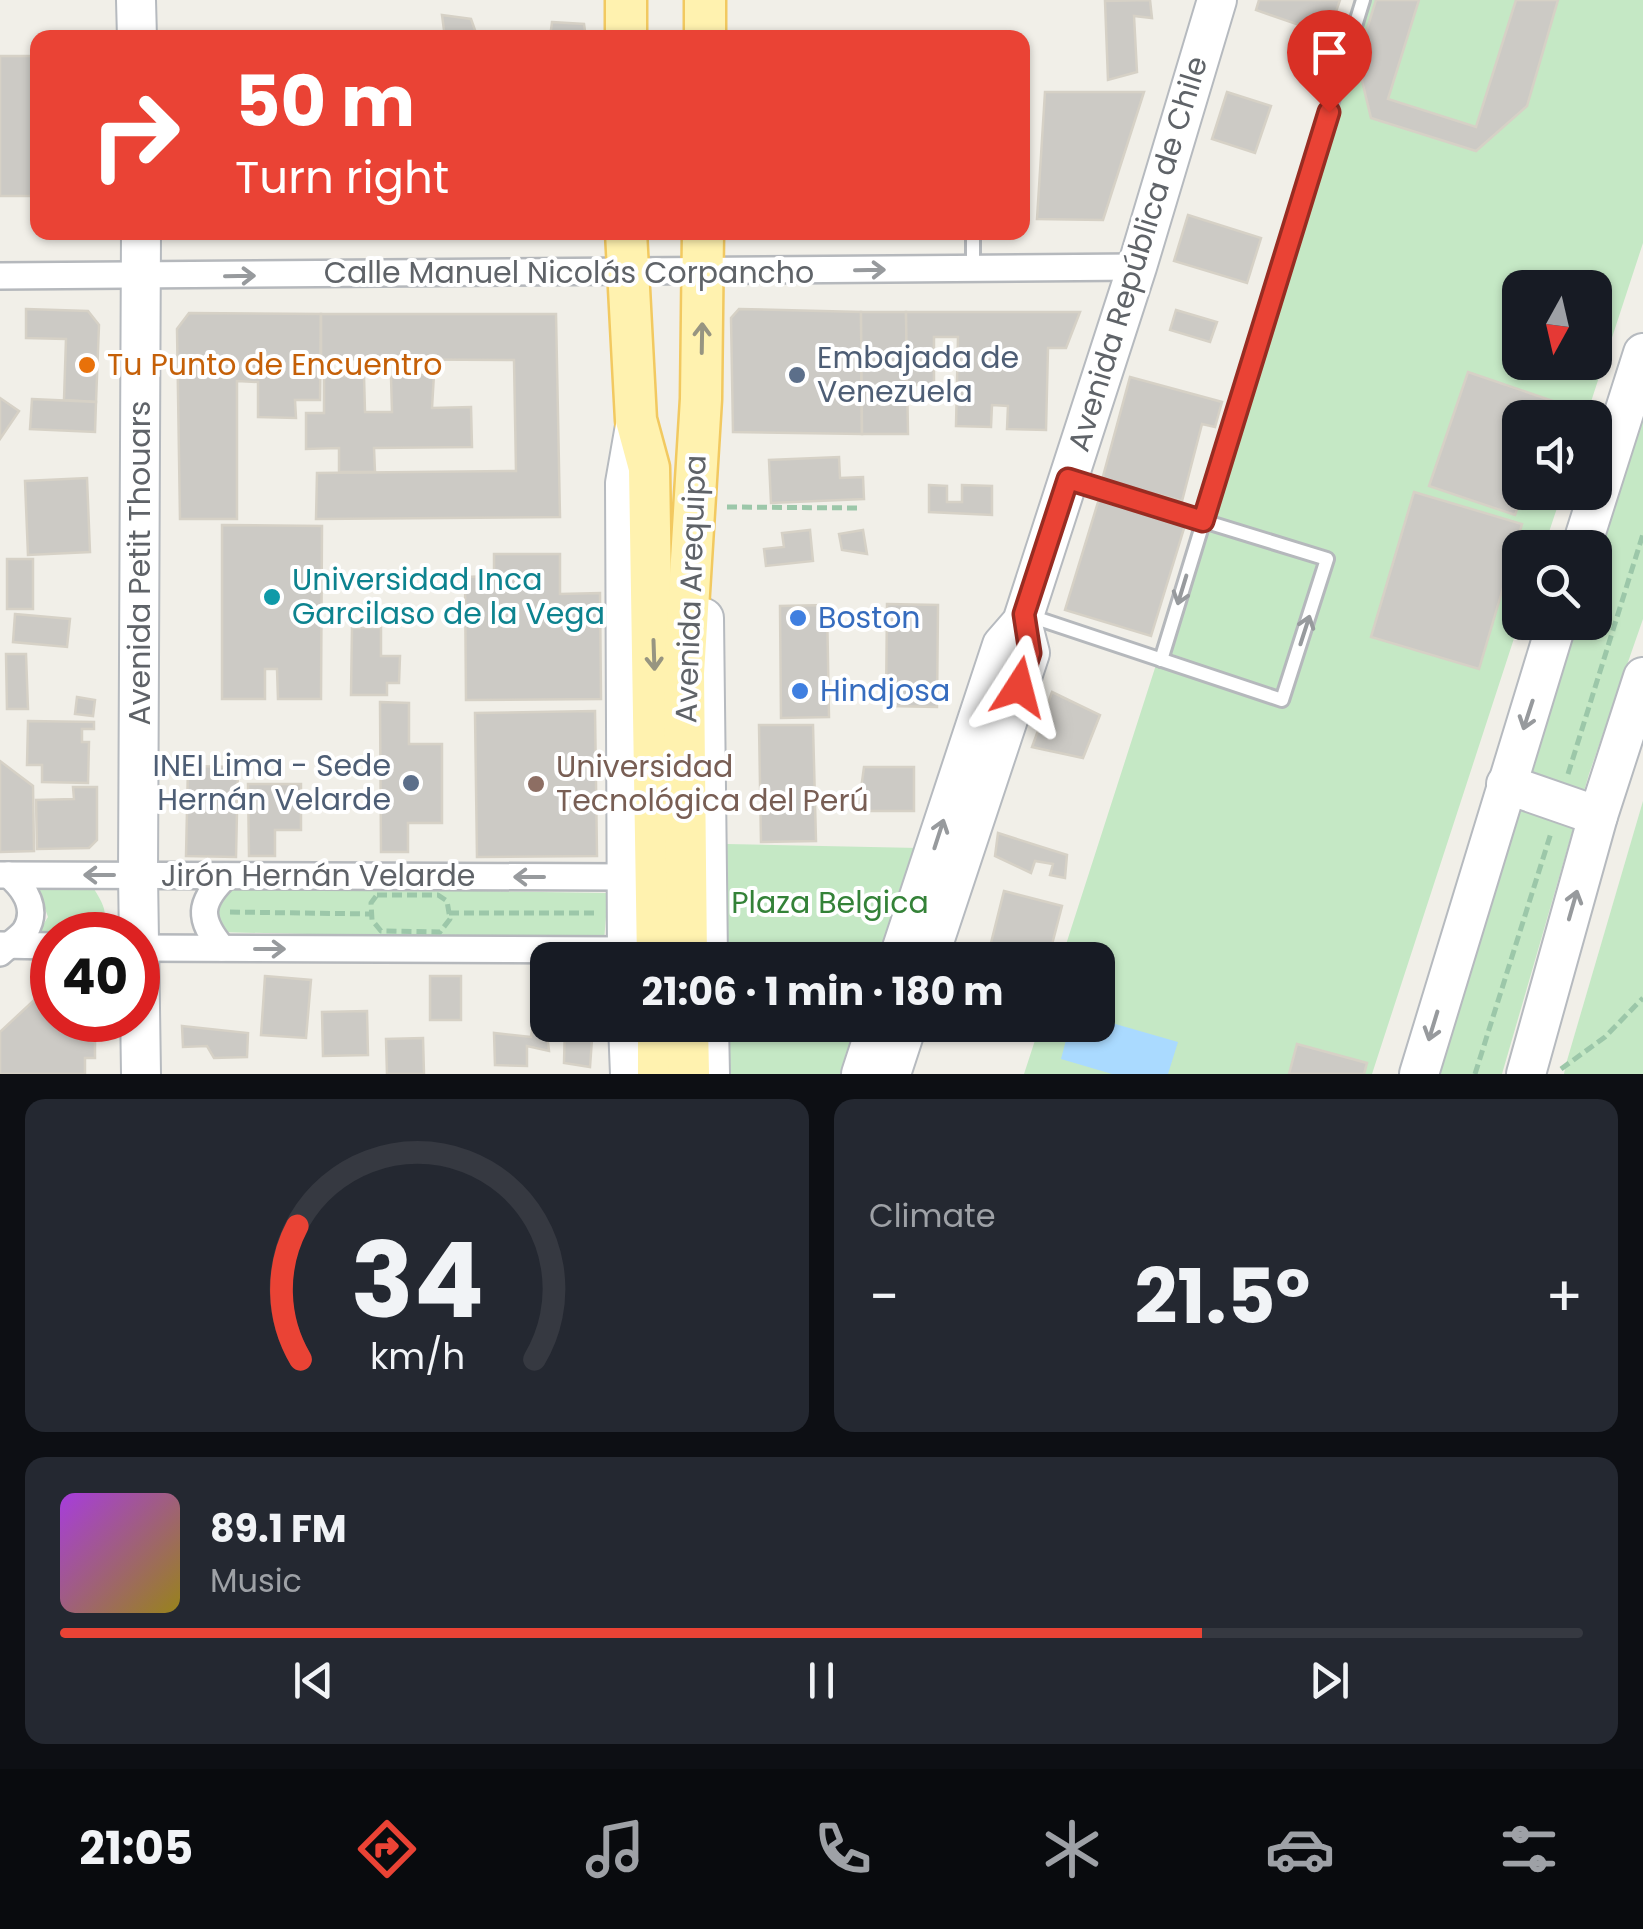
<!DOCTYPE html>
<html lang="en">
<head>
<meta charset="utf-8">
<style>
	body { margin:0; font-family:Poppins,sans-serif; background:#242831; color:#f1f3f6; height:100vh; display:flex; flex-direction:column; font-size:38px; white-space:nowrap }
	* { box-sizing:border-box; margin:0 }
	p { font-size:32px; color:#9ea1a6 }
	.icon { flex:none; width:55px; height:55px; fill:none; stroke:currentColor; stroke-width:2; stroke-linecap:round; stroke-linejoin:round }
	.map { position:relative; height:1074px; overflow:hidden }
	.details { display:flex; flex-direction:column; gap:25px; padding:25px; background:#0d0f14; flex:1 }
	.details>* { flex:none }
	.hud { position:absolute; left:30px; top:30px; width:1000px; height:210px; border-radius:20px; box-shadow:0 2px 8px #0004; background:#ea4335; color:#fff; overflow:hidden }
	.needle { width:65px; rotate:188deg }
	.tools { position:absolute; left:1502px; top:270px; display:grid; gap:20px }
	.tools a { display:grid; place-items:center; width:110px; height:110px; border-radius:20px; background:#171b24; box-shadow:0 2px 8px #0004; font-size:50px }
	.speed { position:absolute; left:30px; top:912px; display:flex; gap:20px; font-size:50px; font-weight:700; text-align:center }
	.speed>* { display:grid; place-content:center; width:130px; height:130px; border-radius:50%; background:#171b24; box-shadow:0 2px 8px #0004; line-height:1 }
	.speed .limit { border:15px solid #d22; background:#fff; color:#111 }
	.pin { position:absolute; display:grid; place-items:center; width:85px; height:85px; color:#fff; margin:-102px -42px; border-radius:50% 50% 50% 0; rotate:-45deg; box-shadow:0 0 10px #0007 }
	.pin .icon { rotate:45deg }
	.me { position:absolute; width:110px; margin:-55px; rotate:9deg; stroke-linejoin:round; filter:drop-shadow(0 0 8px #0008) }
	.turn { display:flex; align-items:center; gap:35px; height:210px; padding:0 40px; font-size:45px }
	.turn .icon { width:130px; height:130px; stroke-width:2.5 }
	.turn b { display:block; font-size:70px; line-height:85px }
	.big { font-size:75px; font-weight:700; line-height:1.1 }
	.details .tile { flex:1; display:flex; flex-direction:column; justify-content:center; gap:15px; min-width:0; padding:0 35px; border-radius:20px; background:#242831 }
	.details .dial { align-items:center; gap:0 }
	.dial svg { height:260px; overflow:visible; fill:none; stroke:#363941; stroke-width:7; stroke-linecap:round; text-anchor:middle }
	.dial text { fill:#f1f3f6; stroke:none }
	.song { display:flex; align-items:center; gap:30px }
	.cover { width:120px; height:120px; border-radius:15px; background:linear-gradient(135deg,hsl(280 70% 55%),hsl(50 70% 35%)) }
	.played { height:10px; border-radius:5px; background:linear-gradient(90deg,#ea4335 75%,#363941 75%) }
	.keys { display:flex; justify-content:space-around; direction:ltr }
	.heat { display:flex; justify-content:space-between; align-items:center; font-size:55px; direction:ltr }
	.details .tiles { flex:1; display:grid; gap:25px; grid-template-columns:1fr 1fr }
	.tile:last-child { grid-column:span 2 }
	.trip { position:absolute; left:530px; top:942px; width:585px; height:100px; border-radius:20px; background:#171b24; box-shadow:0 2px 8px #0004; font-weight:700; line-height:100px; text-align:center }
	.tabs { display:flex; height:160px; justify-content:space-around; align-items:center; background:#090b0e; color:#9ea1a6 }
	.tabs .icon { width:70px; height:70px }
	.tabs .active { color:#ea4335 }
	.tabs b { font-size:45px; color:#f1f3f6 }
	.map>svg:first-child { display:block }
</style>
</head>
<body>
<div class="map">
<svg width="1643" height="1074" viewBox="0 0 1643 1074">
	<rect width="100%" height="100%" fill="#f1efe8"/>
	<g fill="#c5e8c5" fill-rule="evenodd">
		<path d="M1370 0H1643V243L1586 417 1520 418V492L1562 493 1544 547 1520 548V620L1372 1074H1024L1040 1025H1098V960H1061ZM1520 288H1595V362H1520Z"/>
		<polygon points="1643,416 1643,619 1589,774 1502,1074 1435,1074 1577,623 1595,622 1595,565"/>
		<polygon points="1643,801 1643,1074 1564,1074 1566,1064"/>
		<polygon points="727,844 919,848 882,960 728,960"/>
		<polygon points="237,887 608,893 604,941 217,932 212,916 218,897"/>
		<path d="M38 889H94C105 907 110 916 98 935L36 936 48 917Z"/>
		<polygon points="729,1025 860,1025 844,1074 729,1074"/>
	</g>
	<polygon fill="#aadaff" points="1098,1019 1178,1042 1168,1074 1112,1074 1061,1059 1070,1025 1098,1025"/>
	<g fill="#cccac5" stroke="#d6d1c6" stroke-width="2.5">
		<polygon points="1150,0 1152,18 1134,16 1137,72 1108,80 1105,1"/>
		<polygon points="1259,0 1340,0 1328,35 1256,10"/>
		<polygon points="1376,0 1419,0 1388,99 1476,127 1516,0 1558,0 1527,106 1476,151 1371,118 1357,60"/>
		<polygon points="442,15 471,19 476,33 539,38 445,38"/>
		<polygon points="552,22 584,24 586,38 550,38"/>
		<rect x="0" y="56" width="38" height="140"/>
		<polygon points="1045,92 1144,92 1103,220 1037,219"/>
		<polygon points="1227,92 1271,106 1255,153 1212,139"/>
		<polygon points="1188,215 1261,238 1247,283 1174,261"/>
		<polygon points="26,309 88,311 99,325 96,402 64,400 66,339 26,338"/>
		<polygon points="739,309 861,312 862,434 733,432 731,318"/>
		<polygon points="1176,310 1217,322 1210,342 1170,330"/>
		<polygon points="861,312 906,312 908,434 862,434"/>
		<polygon points="906,312 1080,312 1066,348 1048,348 1046,430 1007,429 1008,406 992,405 991,427 956,426 958,337 934,337 934,385 907,385"/>
		<polygon points="189,313 321,314 320,400 295,400 296,418 258,417 258,382 237,381 237,519 180,519 177,329"/>
		<polygon points="321,314 556,314 560,517 316,519 317,473 516,471 514,360 321,359"/>
		<polygon points="1468,372 1553,401 1548,418 1520,418 1523,492 1515,515 1429,486"/>
		<polygon points="434,374 432,408 471,407 472,447 374,448 375,472 339,472 339,448 306,449 306,413 324,413 324,376 364,376 365,412 392,412 391,377"/>
		<polygon points="1130,377 1222,402 1215,427 1202,424 1182,501 1102,480"/>
		<polygon points="0,398 19,411 0,439"/>
		<polygon points="32,399 96,402 95,432 30,429"/>
		<polygon points="839,457 840,478 863,477 864,499 771,503 769,460"/>
		<polygon points="87,478 90,552 28,555 25,481"/>
		<polygon points="929,485 947,486 947,502 962,502 962,485 992,486 992,515 929,512"/>
		<polygon points="1414,492 1522,524 1479,669 1371,637"/>
		<polygon points="1099,499 1185,525 1151,636 1065,610"/>
		<polygon points="222,525 322,526 321,699 278,699 277,669 265,669 265,699 222,699"/>
		<polygon points="810,530 813,561 766,566 764,549 784,547 782,533"/>
		<polygon points="863,530 867,554 842,550 839,534"/>
		<polygon points="494,554 560,554 560,594 600,593 601,699 466,700 465,577 494,576"/>
		<rect x="7" y="559" width="26" height="50"/>
		<polygon points="887,604 938,605 937,707 886,706"/>
		<polygon points="827,605 829,717 781,718 780,606"/>
		<polygon points="15,614 70,619 67,647 13,642"/>
		<polygon points="352,628 381,628 381,656 400,656 399,683 387,683 387,695 351,695"/>
		<polygon points="6,654 26,654 28,709 7,709"/>
		<polygon points="1052,692 1100,715 1083,758 1032,747"/>
		<polygon points="77,697 95,700 93,716 75,714"/>
		<polygon points="380,702 409,703 409,744 442,744 442,823 408,823 408,852 381,852"/>
		<polygon points="595,711 597,856 477,857 475,713"/>
		<polygon points="28,721 94,722 94,729 82,729 82,742 89,742 88,783 42,782 42,765 27,765"/>
		<polygon points="759,725 813,725 816,841 761,842"/>
		<polygon points="0,761 33,786 34,851 0,852"/>
		<polygon points="188,766 238,767 236,857 186,856"/>
		<polygon points="864,767 914,767 914,811 858,811"/>
		<polygon points="248,784 301,784 301,830 275,830 275,856 249,856"/>
		<polygon points="73,787 97,787 97,840 89,848 37,849 36,800 74,799"/>
		<polygon points="998,833 1067,855 1065,878 1050,875 1053,864 1035,861 1031,873 995,856"/>
		<polygon points="1004,891 1062,906 1048,960 1003,960 1006,946 991,943"/>
		<polygon points="265,976 311,980 306,1038 261,1035"/>
		<rect x="430" y="976" width="31" height="44"/>
		<polygon points="47,988 52,989 52,1020 76,1020 81,1037 95,1042 95,1058 85,1058 85,1074 0,1074 0,1032"/>
		<polygon points="367,1011 368,1055 323,1056 322,1012"/>
		<polygon points="533,1023 546,1024 549,1051 527,1046 527,1066 495,1065 494,1033 531,1037"/>
		<polygon points="565,1025 593,1025 590,1067 564,1063"/>
		<polygon points="967,1025 1023,1025 1018,1037"/>
		<polygon points="182,1026 248,1033 247,1057 214,1058 207,1046 183,1047"/>
		<polygon points="423,1038 424,1074 387,1074 386,1039"/>
		<polygon points="1297,1044 1367,1063 1364,1074 1289,1074"/>
	</g>
	<g fill="none" stroke-linecap="round" stroke-linejoin="round">
		<defs>
			<g id="lane">
				<polyline points="973,232 973,269"/>
				<polyline points="1027,615 1282,700 1327,559 1070,480"/>
				<polyline points="1161,660 1363,0"/>
			</g>
			<g id="street">
				<polyline points="0,276 1137,267"/>
				<polyline points="0,875 627,877"/>
				<polyline points="0,945 52,946"/>
				<polyline points="138,948 626,950"/>
				<path d="M222 948C198 919 198 903 226 876"/>
				<path d="M0 953C7 946 19 939 25 931 39 909 25 889 9 875"/>
			</g>
			<g id="secondary">
				<polyline points="136,0 137,38"/>
				<polyline points="1581,548 1643,353"/>
				<polyline points="704,618 708,960"/>
				<polyline points="1506,784 1598,816"/>
				<polyline points="627,960 625,483 636,420"/>
				<polyline points="898,960 1002,645 1022,622 1137,267 1217,0"/>
				<polyline points="928,960 1030,653 1022,622"/>
				<polyline points="628,1025 630,1074"/>
				<polyline points="709,1025 710,1074"/>
				<polyline points="141,1074 138,875 141,232"/>
				<polyline points="861,1074 877,1025"/>
				<polyline points="891,1074 907,1025"/>
				<polyline points="1419,1074 1557,622"/>
				<polyline points="1526,1074 1598,816 1643,677"/>
			</g>
			<g id="primary">
				<polyline points="626,0 626,38"/>
				<polyline points="705,38 705,0"/>
				<polyline points="626,232 636,420 649,468 657,960"/>
				<polyline points="687,960 684,673 701,399 703,232"/>
				<polyline points="658,1025 658,1074"/>
				<polyline points="688,1025 689,1074"/>
			</g>
		</defs>
		<use href="#lane" stroke="#b5b8bc" stroke-width="18"/>
		<use href="#street" stroke="#b5b8bc" stroke-width="30"/>
		<use href="#secondary" stroke="#b6babf" stroke-width="42"/>
		<use href="#primary" stroke="#f2c960" stroke-width="45"/>
		<g stroke="#9cc7a9" stroke-width="5" stroke-dasharray="10 5" stroke-linecap="butt">
			<polyline points="727,507 859,508"/>
			<polyline points="1568,774 1643,534"/>
			<polygon points="377,895 438,895 447,901 450,919 440,932 381,931 372,920 371,903"/>
			<polyline points="230,912 372,914"/>
			<polyline points="449,913 596,913"/>
			<polyline points="1561,1069 1605,1037 1643,998"/>
			<polyline points="1475,1074 1551,833"/>
		</g>
		<use href="#lane" stroke="#fff" stroke-width="12"/>
		<use href="#street" stroke="#fff" stroke-width="25"/>
		<use href="#secondary" stroke="#fff" stroke-width="38"/>
		<use href="#primary" stroke="#fff2af" stroke-width="40"/>
	</g>
	<defs><path id="oneway-shaft" d="M-6 0H5M1.5-3L5.5 0L1.5 3" fill="none" stroke-width="1.6" stroke-linecap="round" stroke-linejoin="round" transform="scale(2.5)"/></defs>
	<g stroke="#979a9d">
		<use href="#oneway-shaft" transform="translate(870 270) rotate(-1)"/>
		<use href="#oneway-shaft" transform="translate(240 276) rotate(-1)"/>
		<use href="#oneway-shaft" transform="translate(1182 590) rotate(107)"/>
		<use href="#oneway-shaft" transform="translate(1305 630) rotate(-72)"/>
		<use href="#oneway-shaft" transform="translate(1528 715) rotate(108)"/>
		<use href="#oneway-shaft" transform="translate(939 834) rotate(-72)"/>
		<use href="#oneway-shaft" transform="translate(99 875) rotate(-180)"/>
		<use href="#oneway-shaft" transform="translate(529 877) rotate(-180)"/>
		<use href="#oneway-shaft" transform="translate(1573 905) rotate(-74)"/>
		<use href="#oneway-shaft" transform="translate(270 949)"/>
		<use href="#oneway-shaft" transform="translate(1433 1026) rotate(107)"/>
	</g>
	<g stroke="#979581">
		<use href="#oneway-shaft" transform="translate(702 338) rotate(-89)"/>
		<use href="#oneway-shaft" transform="translate(654 655) rotate(88)"/>
	</g>
	<g fill="none" stroke-linecap="round" stroke-linejoin="round">
		<defs>
			<polyline id="route" points="1019,687 1030,653 1024,614 1068,479 1203,521 1329,112"/>
		</defs>
		<use href="#route" stroke="#982c22" stroke-width="25"/>
		<use href="#route" stroke="#ea4335" stroke-width="18"/>
	</g>
	<circle fill="#e8710a" stroke="#fff" stroke-width="4" cx="87" cy="365" r="10"/>
	<g fill="#5c6f8a" stroke="#fff" stroke-width="4">
		<circle cx="797" cy="375" r="10"/>
		<circle cx="411" cy="783" r="10"/>
	</g>
	<circle fill="#0f9aa8" stroke="#fff" stroke-width="4" cx="272" cy="597" r="10"/>
	<g fill="#3f7fe0" stroke="#fff" stroke-width="4">
		<circle cx="798" cy="618" r="10"/>
		<circle cx="800" cy="691" r="10"/>
	</g>
	<circle fill="#8d6e63" stroke="#fff" stroke-width="4" cx="536" cy="784" r="10"/>
	<g text-anchor="middle" stroke-width="8" stroke-linejoin="round" paint-order="stroke">
		<g font-size="30" fill="#5f6368" stroke="#fff">
			<text transform="translate(1138 254) rotate(-73)" y="10">Avenida República de Chile</text>
			<text x="569" y="283">Calle Manuel Nicolás Corpancho</text>
			<text transform="translate(140 563) rotate(-90)" y="10">Avenida Petit Thouars</text>
			<text transform="translate(691 589) rotate(-88)" y="10">Avenida Arequipa</text>
			<text x="318" y="886">Jirón Hernán Velarde</text>
		</g>
		<g font-size="30" fill="#4e5e75" stroke="#fff" text-anchor="start">
			<text x="817" y="368">Embajada de<tspan x="817" dy="34">Venezuela</tspan></text>
			<text x="391" y="776" text-anchor="end">INEI Lima - Sede<tspan x="391" dy="34">Hernán Velarde</tspan></text>
		</g>
		<g font-size="30" fill="#c56008" stroke="#fff" text-anchor="start">
			<text x="107" y="375">Tu Punto de Encuentro</text>
		</g>
		<g font-size="30" fill="#0d838f" stroke="#fff" text-anchor="start">
			<text x="292" y="590">Universidad Inca<tspan x="292" dy="34">Garcilaso de la Vega</tspan></text>
		</g>
		<g font-size="30" fill="#366cbe" stroke="#fff" text-anchor="start">
			<text x="818" y="628">Boston</text>
			<text x="820" y="701">Hindjosa</text>
		</g>
		<g font-size="30" fill="#785e54" stroke="#fff" text-anchor="start">
			<text x="556" y="777">Universidad<tspan x="556" dy="34">Tecnológica del Perú</tspan></text>
		</g>
		<g font-size="30" fill="#348238" stroke="#fff">
			<text x="830" y="913">Plaza Belgica</text>
		</g>
	</g>
</svg>
<div class="tools">
<a><svg class="needle" viewBox="-14 -14 28 28"><path d="M0-13l5 13h-10z" fill="#e53935"/><path d="M0 13l5-13h-10z" fill="#9ea1a6"/></svg></a>
<a><svg class="icon" aria-label="sound" viewBox="0 0 24 24"><path d="M4 9h4l5-4v14l-5-4H4zM17 9q2 3 0 6"/></svg></a>
<a><svg class="icon" aria-label="search" viewBox="0 0 24 24"><circle cx="10" cy="10" r="6"/><path d="M15 15l6 6"/></svg></a>
</div>
<div class="speed"><div class="limit">40</div></div>
<div class="pin" style="left:1329px;top:112px;background:#d93025"><svg class="icon" aria-label="arrive" viewBox="0 0 24 24"><path d="M6 21V4h12l-3 4 3 4H6"/></svg></div>
<svg class="me" style="left:1019px;top:687px" viewBox="-20 -20 40 40"><path d="M0-17L14 15 0 8-14 15z" fill="#ea4335" stroke="#fff" stroke-width="4"/></svg>
<div class="trip">21:06 · 1 min · 180 m</div>
<div class="hud">
<div class="turn"><svg class="icon" aria-label="right" viewBox="0 0 24 24"><path d="M7 20v-9h11M14 6l5 5-5 5"/></svg><div><b>50 m</b>Turn right</div></div>
</div>
</div>
<section class="details">
<div class="tiles">
<div class="tile dial"><svg viewBox="0 0 100 80">
<path d="M14 69A42 42 0 1 1 86 69"/>
<path d="M14 69A42 42 0 0 1 13 28" stroke="#ea4335"/>
<text x="50" y="56" font-size="32" font-weight="700">34</text>
<text x="50" y="72" font-size="11">km/h</text>
</svg></div>
<div class="tile"><p>Climate</p>
<div class="heat"><a>−</a><b class="big">21.5°</b><a>+</a></div>
</div>
<div class="tile">
<div class="song"><i class="cover"></i><div><b>89.1 FM</b><p>Music</p></div></div>
<div class="played"></div>
<div class="keys"><svg class="icon" aria-label="previous" viewBox="0 0 24 24"><path d="M18 5L8 12l10 7zM5 5v14"/></svg><svg class="icon" aria-label="pause" viewBox="0 0 24 24"><path d="M8 5v14M16 5v14"/></svg><svg class="icon" aria-label="next" viewBox="0 0 24 24"><path d="M6 5l10 7-10 7zM19 5v14"/></svg></div>
</div>
</div>
</section>
<nav class="tabs">
<b>21:05</b>
<svg class="icon active" aria-label="directions" viewBox="0 0 24 24"><path d="M12 3l9 9-9 9-9-9zM9 14v-3h6M13 9l2 2-2 2"/></svg>
<svg class="icon" aria-label="music" viewBox="0 0 24 24"><path d="M9 18V5l10-2v13"/><circle cx="6" cy="18" r="3"/><circle cx="16" cy="16" r="3"/></svg>
<svg class="icon" aria-label="phone" viewBox="0 0 24 24"><path d="M5 4h4l2 5-3 2q2 4 5 5l2-3 5 2v4C11 20 4 13 5 4z"/></svg>
<svg class="icon" aria-label="climate" viewBox="0 0 24 24"><path d="M12 3v18M4 7l16 10M4 17L20 7"/></svg>
<svg class="icon" aria-label="car" viewBox="0 0 24 24"><path d="M5 17H2v-5l4-1 3-4h7l3 4 3 1v5h-3M9 17h6M6 11h13"/><circle cx="7" cy="17" r="2"/><circle cx="17" cy="17" r="2"/></svg>
<svg class="icon" aria-label="filters" viewBox="0 0 24 24"><path d="M4 7h16M4 17h16"/><circle cx="9" cy="7" r="2"/><circle cx="15" cy="17" r="2"/></svg>
</nav>
</body>
</html>
